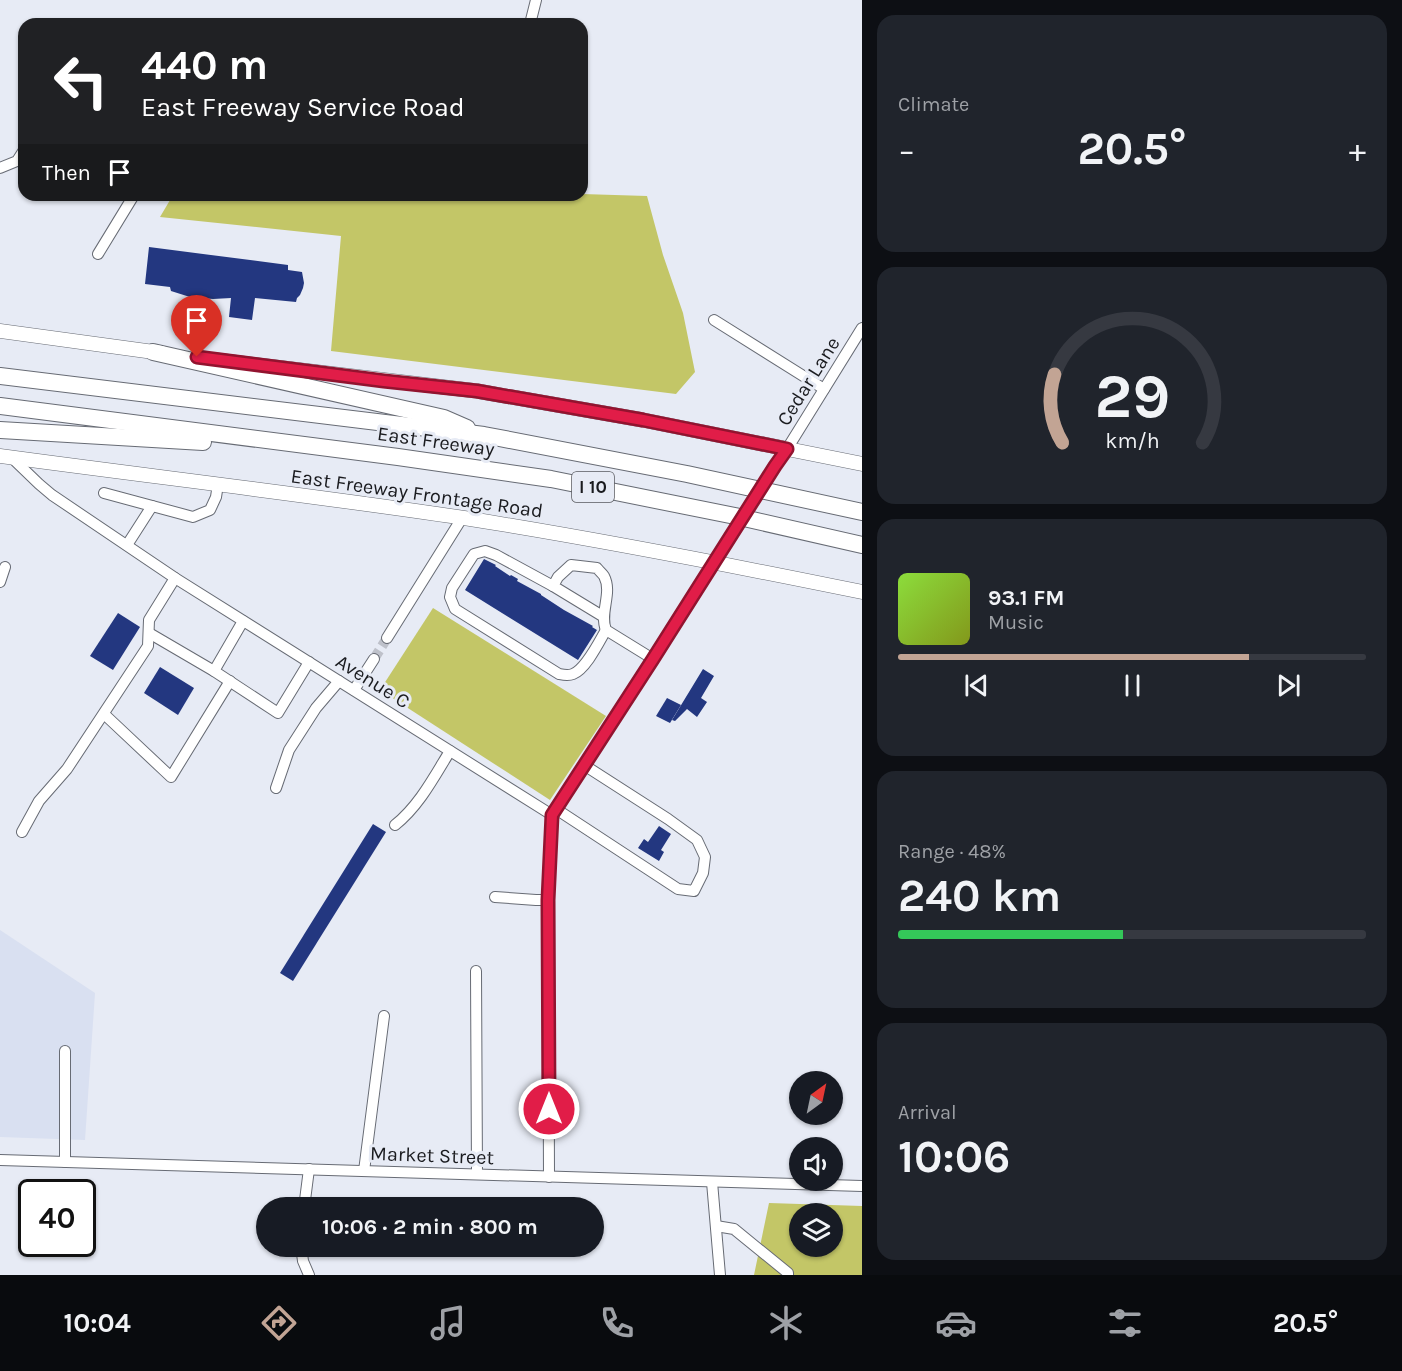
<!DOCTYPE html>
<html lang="en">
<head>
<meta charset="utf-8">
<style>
	body { margin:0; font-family:Karla,sans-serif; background:#20242c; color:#f1f3f6; height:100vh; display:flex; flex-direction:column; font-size:22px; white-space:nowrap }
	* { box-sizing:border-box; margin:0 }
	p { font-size:20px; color:#9ea1a6 }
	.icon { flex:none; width:33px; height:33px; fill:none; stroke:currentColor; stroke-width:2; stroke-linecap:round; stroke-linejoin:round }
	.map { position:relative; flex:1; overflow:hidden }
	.panel { display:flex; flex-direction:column; gap:15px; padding:15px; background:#0d0f14; width:540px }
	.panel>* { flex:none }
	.hud { position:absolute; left:18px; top:18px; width:570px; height:183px; border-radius:18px; box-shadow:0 2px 4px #0004; background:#202124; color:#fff; overflow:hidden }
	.needle { width:39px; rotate:33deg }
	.controls { position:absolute; left:789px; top:1071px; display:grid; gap:12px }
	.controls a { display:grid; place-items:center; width:54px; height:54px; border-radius:50%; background:#171b24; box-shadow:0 2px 4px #0004; font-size:30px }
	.speed { position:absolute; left:18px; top:1179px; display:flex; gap:12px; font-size:30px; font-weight:700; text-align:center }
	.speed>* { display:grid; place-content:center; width:78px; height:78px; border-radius:50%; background:#171b24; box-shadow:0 2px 4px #0004; line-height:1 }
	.speed .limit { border:3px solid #111; border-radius:9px; background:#fff; color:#111 }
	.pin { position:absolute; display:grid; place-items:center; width:51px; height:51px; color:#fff; margin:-62px -26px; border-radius:50% 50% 50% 0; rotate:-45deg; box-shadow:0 0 6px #0007 }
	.pin .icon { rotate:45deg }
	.me { position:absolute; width:66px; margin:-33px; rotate:0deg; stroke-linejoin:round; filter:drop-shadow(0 0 4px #0008) }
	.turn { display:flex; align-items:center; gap:21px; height:126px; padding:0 24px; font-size:27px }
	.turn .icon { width:78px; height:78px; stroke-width:2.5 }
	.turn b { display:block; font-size:42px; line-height:51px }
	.then { display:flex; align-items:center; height:57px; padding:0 24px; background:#0003; gap:12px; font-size:22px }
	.big { font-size:45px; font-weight:700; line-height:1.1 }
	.panel .tile { flex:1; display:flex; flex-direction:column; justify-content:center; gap:9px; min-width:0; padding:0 21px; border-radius:18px; background:#20242c }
	.panel .dial { align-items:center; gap:0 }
	.dial svg { height:156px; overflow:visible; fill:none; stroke:#363941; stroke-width:7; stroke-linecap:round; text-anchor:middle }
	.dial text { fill:#f1f3f6; stroke:none }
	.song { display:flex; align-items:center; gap:18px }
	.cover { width:72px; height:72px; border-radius:9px; background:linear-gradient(135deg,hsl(90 70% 55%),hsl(70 70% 35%)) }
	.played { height:6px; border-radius:3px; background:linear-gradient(90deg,#c2a494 75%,#363941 75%) }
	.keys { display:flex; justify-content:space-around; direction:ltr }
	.heat { display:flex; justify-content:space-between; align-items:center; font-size:33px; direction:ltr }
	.charge { height:9px; border-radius:4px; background:linear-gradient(90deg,#34c759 48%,#363941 0) }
	.trip { position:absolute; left:256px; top:1197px; width:348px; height:60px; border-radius:30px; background:#171b24; box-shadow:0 2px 4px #0004; font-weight:700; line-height:60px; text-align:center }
	.dock { display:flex; height:96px; justify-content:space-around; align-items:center; background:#090b0e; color:#9ea1a6 }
	.dock .icon { width:42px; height:42px }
	.dock .active { color:#c2a494 }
	.dock b { font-size:27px; color:#f1f3f6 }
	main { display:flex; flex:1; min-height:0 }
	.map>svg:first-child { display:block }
</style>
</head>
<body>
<main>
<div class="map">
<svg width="862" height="1275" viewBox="0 0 862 1275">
	<rect width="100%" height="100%" fill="#e7ebf5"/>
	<polygon fill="#d9e0f1" points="0,930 95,993 85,1140 0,1137"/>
	<g fill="#c3c667" fill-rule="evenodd">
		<polygon points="582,194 647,196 663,255 683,313 695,372 676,394 331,351 341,236 160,217 173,195"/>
		<polygon points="433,608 606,716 550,800 380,690"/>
		<path d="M769 1203 862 1206V1275H754ZM800 1214H832V1246H800Z"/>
	</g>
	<g fill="#233780">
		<polygon points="149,247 288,265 288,270 302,272 304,283 303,288 300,295 297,298 296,302 255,298 252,320 229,317 231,298 213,299 190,297 171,291 170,287 145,284"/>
		<polygon points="484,559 496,565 495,566 510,576 511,575 518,579 517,581 541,594 541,595 564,610 593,626 592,627 597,630 578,660 465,590"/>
		<polygon points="118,613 140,627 113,670 90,656"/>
		<polygon points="160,667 194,688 178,715 144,693"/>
		<polygon points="703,669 714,676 701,698 707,702 697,717 687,709 675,721 672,720"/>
		<polygon points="667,698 681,705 670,723 656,716"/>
		<polygon points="373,824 386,832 293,981 280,973"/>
		<polygon points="659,826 671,834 661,850 664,852 659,861 638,848 644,839 648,842"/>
	</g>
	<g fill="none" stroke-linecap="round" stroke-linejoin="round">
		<polyline stroke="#bec1ca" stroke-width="10" stroke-dasharray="10 5" stroke-linecap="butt" points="374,659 387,638"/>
		<defs>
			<g id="minor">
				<polyline points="530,24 536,0"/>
				<polyline points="0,168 17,161 24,150"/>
				<polyline points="98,254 134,195"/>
				<polyline points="714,320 824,389"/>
				<polyline points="11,457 39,484 52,495 175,578 552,815"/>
				<polyline points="775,466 787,449 862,328"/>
				<polyline points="104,493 193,517 210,510 216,497 218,484"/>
				<polyline points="127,545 152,506"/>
				<polyline points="0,582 5,567"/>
				<path d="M553 586 496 555 485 551 474 554 452 588 450 597 455 609 559 674C564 675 568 676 573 674 586 669 599 642 606 630"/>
				<path d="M604 617 553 586 558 577 571 565 597 568C599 571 602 573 604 576 613 593 599 613 606 630L653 659"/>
				<polyline points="149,633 214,671 243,621"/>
				<polyline points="387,638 462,518"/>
				<polyline points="214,671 278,713 309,662"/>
				<polyline points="354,690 374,659"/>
				<polyline points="104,714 171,777 230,681"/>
				<polyline points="276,788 289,750 316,708 339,681"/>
				<polyline points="556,809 678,889 694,891 703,873 705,857 697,840 668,819 584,765"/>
				<path d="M395 825C419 806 434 777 450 751"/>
				<polyline points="22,832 39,801 67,769 148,646 149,620 175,578"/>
				<polyline points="495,897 536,900 548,900"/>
				<polyline points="476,971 477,1174"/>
				<polyline points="65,1051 65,1162"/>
				<polyline points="0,1160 862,1186"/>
				<polyline points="364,1171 384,1016"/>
				<polyline points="549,1177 548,900 552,815 727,542"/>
				<polyline points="712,1182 720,1275"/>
				<polyline points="304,1208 309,1169"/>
				<polyline points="716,1226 734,1229 788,1273 788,1275"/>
				<polyline points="301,1246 303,1261 309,1275"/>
			</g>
			<g id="major">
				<polyline points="0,331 161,353"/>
				<polyline points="216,360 477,391 643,420 862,464"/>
				<path d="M0 456C155 477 310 495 464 518 597 539 730 565 862 592"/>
			</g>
			<g id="highway">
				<polyline points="153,352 444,418 467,428"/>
				<polyline points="0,376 484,435 687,474 862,512"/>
				<polyline points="0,406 398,457 551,479 735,516 862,545"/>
				<polyline points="0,430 203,442"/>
			</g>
		</defs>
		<use href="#minor" stroke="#676b74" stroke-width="12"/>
		<use href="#major" stroke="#676b74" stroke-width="15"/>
		<use href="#highway" stroke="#676b74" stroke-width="18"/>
		<use href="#minor" stroke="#fff" stroke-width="10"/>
		<use href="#major" stroke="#fff" stroke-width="14"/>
		<use href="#highway" stroke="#fff" stroke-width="16"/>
		<defs>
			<polyline id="minor-bridge" points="727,542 775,466"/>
		</defs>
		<use href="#minor-bridge" stroke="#676b74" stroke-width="12" stroke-linecap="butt"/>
		<use href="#minor-bridge" stroke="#fff" stroke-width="10"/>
	</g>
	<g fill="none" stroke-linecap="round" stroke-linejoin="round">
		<defs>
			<polyline id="route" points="197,357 384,381 477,391 643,420 787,449 775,466 653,659 552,815 548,900 549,1109"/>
		</defs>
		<use href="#route" stroke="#92132f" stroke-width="15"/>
		<use href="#route" stroke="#e11d48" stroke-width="10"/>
	</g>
	<g text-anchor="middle" stroke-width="6" stroke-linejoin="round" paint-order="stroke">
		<rect fill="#e7ebf5" stroke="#58595f" stroke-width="1.5" x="572" y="472" width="42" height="30" rx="4.5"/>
		<g font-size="18" font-weight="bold" fill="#1a1b1f">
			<text x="593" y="493">I 10</text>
		</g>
		<g font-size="20" fill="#1a1b1f" stroke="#e7ebf5">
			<text transform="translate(808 381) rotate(-58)" y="7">Cedar Lane</text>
			<text transform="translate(436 441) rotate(8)" y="7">East Freeway</text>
			<text transform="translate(417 493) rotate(8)" y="7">East Freeway Frontage Road</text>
			<text transform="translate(373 681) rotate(32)" y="7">Avenue C</text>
			<text transform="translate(432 1155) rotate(2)" y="7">Market Street</text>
		</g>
	</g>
</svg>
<div class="controls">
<a><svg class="needle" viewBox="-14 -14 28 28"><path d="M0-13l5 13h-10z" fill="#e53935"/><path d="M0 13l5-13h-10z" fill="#9ea1a6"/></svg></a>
<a><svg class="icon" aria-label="sound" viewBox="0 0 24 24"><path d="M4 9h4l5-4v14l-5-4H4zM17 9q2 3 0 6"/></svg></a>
<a><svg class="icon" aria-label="layers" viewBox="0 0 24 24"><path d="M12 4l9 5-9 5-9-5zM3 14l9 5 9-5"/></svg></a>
</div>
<div class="speed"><div class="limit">40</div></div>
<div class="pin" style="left:197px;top:357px;background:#d93025"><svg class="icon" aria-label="arrive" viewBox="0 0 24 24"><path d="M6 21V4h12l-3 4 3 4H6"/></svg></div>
<svg class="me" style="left:549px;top:1109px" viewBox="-20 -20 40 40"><circle r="17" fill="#e11d48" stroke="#fff" stroke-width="3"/><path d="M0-11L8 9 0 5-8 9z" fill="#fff"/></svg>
<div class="trip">10:06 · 2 min · 800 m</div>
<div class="hud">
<div class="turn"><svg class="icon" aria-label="left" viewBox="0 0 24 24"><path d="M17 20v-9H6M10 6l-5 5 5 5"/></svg><div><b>440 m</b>East Freeway Service Road</div></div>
<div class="then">Then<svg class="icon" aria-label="arrive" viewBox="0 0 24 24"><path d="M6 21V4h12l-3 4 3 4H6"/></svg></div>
</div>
</div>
<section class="panel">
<div class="tile"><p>Climate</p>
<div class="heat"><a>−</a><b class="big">20.5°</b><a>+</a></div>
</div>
<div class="tile dial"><svg viewBox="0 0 100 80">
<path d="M14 69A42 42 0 1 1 86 69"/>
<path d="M14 69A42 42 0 0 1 10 34" stroke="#c2a494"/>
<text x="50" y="56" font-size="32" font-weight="700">29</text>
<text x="50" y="72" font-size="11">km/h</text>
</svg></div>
<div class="tile">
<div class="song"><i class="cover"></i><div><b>93.1 FM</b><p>Music</p></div></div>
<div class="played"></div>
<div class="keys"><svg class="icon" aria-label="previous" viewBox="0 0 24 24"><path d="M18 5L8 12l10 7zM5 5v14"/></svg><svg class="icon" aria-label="pause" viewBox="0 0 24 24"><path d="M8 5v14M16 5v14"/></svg><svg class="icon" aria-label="next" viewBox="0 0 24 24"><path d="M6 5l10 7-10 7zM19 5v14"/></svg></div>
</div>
<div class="tile"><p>Range · 48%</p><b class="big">240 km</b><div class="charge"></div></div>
<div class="tile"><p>Arrival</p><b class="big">10:06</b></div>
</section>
</main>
<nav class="dock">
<b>10:04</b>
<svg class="icon active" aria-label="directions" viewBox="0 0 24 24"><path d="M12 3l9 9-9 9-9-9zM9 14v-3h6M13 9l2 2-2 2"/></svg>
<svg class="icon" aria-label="music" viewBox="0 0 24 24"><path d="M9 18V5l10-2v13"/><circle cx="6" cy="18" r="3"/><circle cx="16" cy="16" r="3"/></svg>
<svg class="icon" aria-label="phone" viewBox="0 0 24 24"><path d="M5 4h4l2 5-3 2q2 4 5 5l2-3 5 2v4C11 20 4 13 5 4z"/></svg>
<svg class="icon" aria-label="climate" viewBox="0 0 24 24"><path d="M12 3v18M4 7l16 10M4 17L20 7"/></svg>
<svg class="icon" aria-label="car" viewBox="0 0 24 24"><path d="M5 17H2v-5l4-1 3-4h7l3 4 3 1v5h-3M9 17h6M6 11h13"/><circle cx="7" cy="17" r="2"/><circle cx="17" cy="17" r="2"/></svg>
<svg class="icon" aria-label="filters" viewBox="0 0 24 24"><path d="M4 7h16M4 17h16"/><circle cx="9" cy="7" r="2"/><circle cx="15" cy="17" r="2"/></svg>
<b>20.5°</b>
</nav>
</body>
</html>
